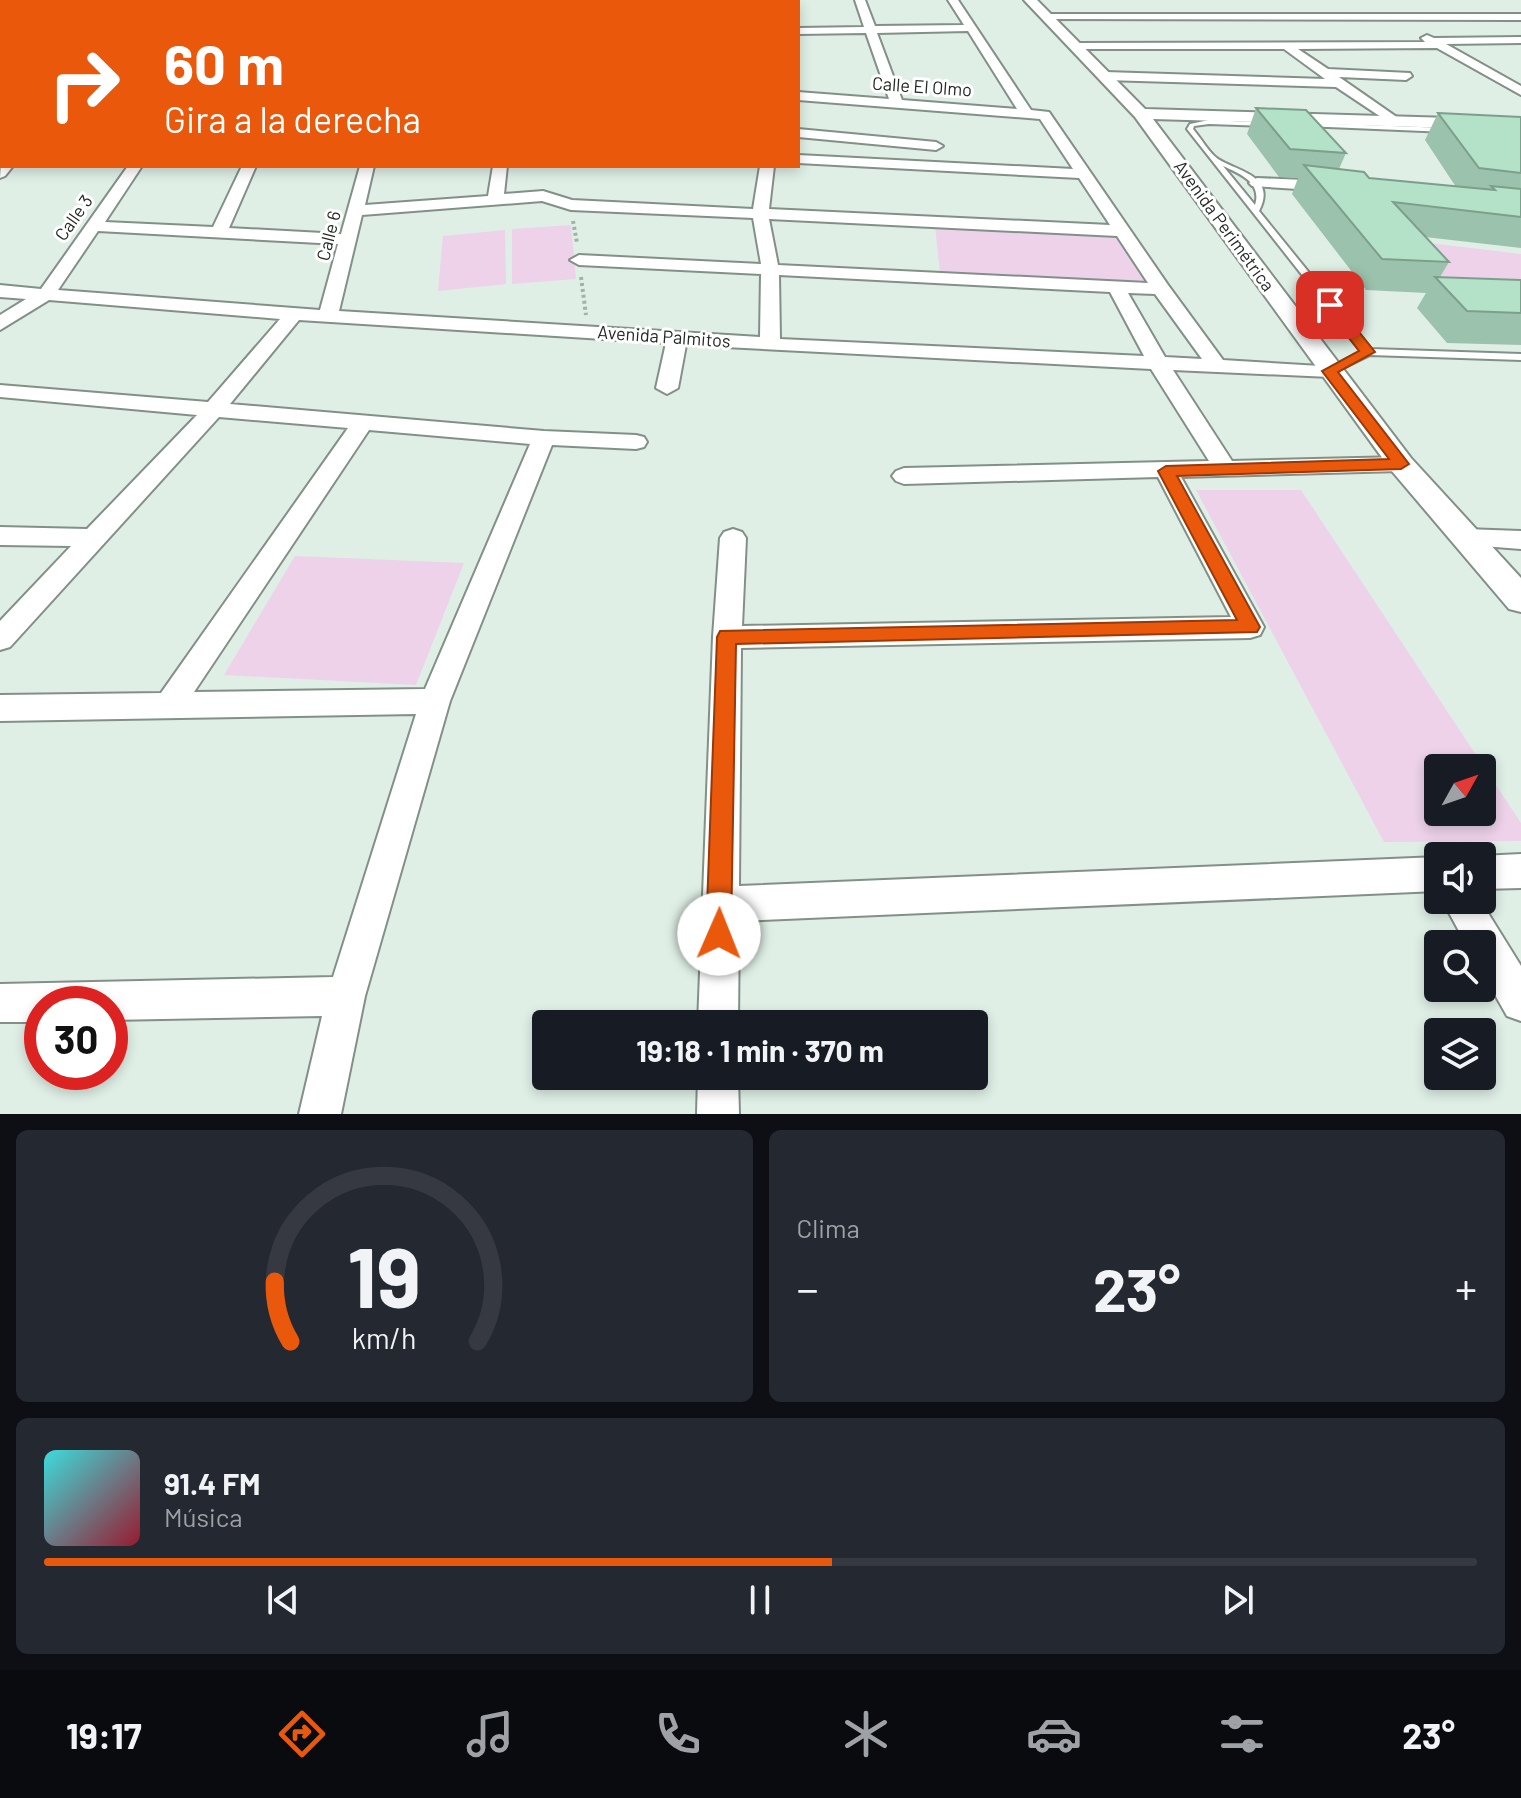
<!DOCTYPE html>
<html lang="es">
<head>
<meta charset="utf-8">
<style>
	body { margin:0; font-family:Barlow,sans-serif; background:#242831; color:#f1f3f6; height:100vh; display:flex; flex-direction:column; font-size:30px; white-space:nowrap }
	* { box-sizing:border-box; margin:0 }
	p { font-size:26px; color:#9ea1a6 }
	.icon { flex:none; width:44px; height:44px; fill:none; stroke:currentColor; stroke-width:2; stroke-linecap:round; stroke-linejoin:round }
	.map { position:relative; height:1114px; overflow:hidden }
	.details { display:flex; flex-direction:column; gap:16px; padding:16px; background:#0d0f14; flex:1 }
	.details>* { flex:none }
	.banner { position:absolute; left:0px; top:0px; width:800px; height:168px; box-shadow:0 4px 12px #0003; background:#ea580c; color:#fff; overflow:hidden }
	.needle { width:52px; rotate:50deg }
	.fabs { position:absolute; left:1424px; top:754px; display:grid; gap:16px }
	.fabs a { display:grid; place-items:center; width:72px; height:72px; border-radius:8px; background:#171b24; box-shadow:0 4px 12px #0003; font-size:40px }
	.speed { position:absolute; left:24px; top:986px; display:flex; gap:16px; font-size:40px; font-weight:700; text-align:center }
	.speed>* { display:grid; place-content:center; width:104px; height:104px; border-radius:50%; background:#171b24; box-shadow:0 4px 12px #0003; line-height:1 }
	.speed .limit { border:12px solid #d22; background:#fff; color:#111 }
	.pin { position:absolute; display:grid; place-items:center; width:68px; height:68px; color:#fff; margin:-34px; border-radius:16px; box-shadow:0 4px 12px #0006 }
	.me { position:absolute; width:88px; margin:-44px; rotate:1deg; stroke-linejoin:round; filter:drop-shadow(0 0 6px #0008) }
	.turn { display:flex; align-items:center; gap:28px; height:168px; padding:0 32px; font-size:36px }
	.turn .icon { width:104px; height:104px; stroke-width:2.5 }
	.turn b { display:block; font-size:56px; line-height:68px }
	.big { font-size:60px; font-weight:700; line-height:1.1 }
	.details .widget { flex:1; display:flex; flex-direction:column; justify-content:center; gap:12px; min-width:0; padding:0 28px; border-radius:12px; background:#242831 }
	.details .dial { align-items:center; gap:0 }
	.dial svg { height:208px; overflow:visible; fill:none; stroke:#363941; stroke-width:7; stroke-linecap:round; text-anchor:middle }
	.dial text { fill:#f1f3f6; stroke:none }
	.song { display:flex; align-items:center; gap:24px }
	.cover { width:96px; height:96px; border-radius:12px; background:linear-gradient(135deg,hsl(180 70% 55%),hsl(350 70% 35%)) }
	.played { height:8px; border-radius:4px; background:linear-gradient(90deg,#ea580c 55%,#363941 55%) }
	.keys { display:flex; justify-content:space-around; direction:ltr }
	.heat { display:flex; justify-content:space-between; align-items:center; font-size:44px; direction:ltr }
	.details .tiles { flex:1; display:grid; gap:16px; grid-template-columns:1fr 1fr }
	.widget:last-child { grid-column:span 2 }
	.trip { position:absolute; left:532px; top:1010px; width:456px; height:80px; border-radius:8px; background:#171b24; box-shadow:0 4px 12px #0003; font-weight:700; line-height:80px; text-align:center }
	.tab-bar { display:flex; height:128px; justify-content:space-around; align-items:center; background:#090b0e; color:#9ea1a6 }
	.tab-bar .icon { width:56px; height:56px }
	.tab-bar .selected { color:#ea580c }
	.tab-bar b { font-size:36px; color:#f1f3f6 }
	.map>svg:first-child { display:block }
</style>
</head>
<body>
<div class="map">
<svg width="1521" height="1114" viewBox="0 0 1521 1114">
	<rect width="100%" height="100%" fill="#dfefe6"/>
	<g fill="#edd2ea" fill-rule="evenodd">
		<polygon points="571,225 576,279 512,284 512,229"/>
		<polygon points="935,226 1121,235 1152,284 940,272"/>
		<polygon points="505,230 506,284 438,291 443,236"/>
		<polygon points="1404,240 1521,254 1521,308 1447,305"/>
		<path d="M1196 490H1301L1521 823V841L1384 842ZM1438 768H1482V812H1438Z"/>
		<polygon points="295,556 464,563 416,685 224,675"/>
	</g>
	<g fill="none" stroke-linecap="round" stroke-linejoin="round">
		<defs>
			<g id="service">
				<path d="M1209 120 1269 123V125L1267 126 1209 124 1194 126 1193 129C1201 138 1209 153 1218 159 1239 172 1277 176 1259 211L1371 349 1521 354V360L1370 355 1333 373H1327V369L1362 351 1187 129 1190 124ZM1223 166C1241 174 1262 183 1255 205Z"/>
				<polygon points="1306,123 1447,128 1450,130 1447,132 1304,126 1304,124"/>
			</g>
			<g id="minor">
				<polygon points="179,0 193,0 178,2"/>
				<polygon points="231,0 329,0 330,2 232,2"/>
				<polygon points="502,0 515,0 501,2"/>
				<polygon points="573,0 585,0 572,2"/>
				<polygon points="652,0 663,0 651,2"/>
				<rect x="765" y="0" width="10" height="2"/>
				<path d="M855 0H865L875 26 964 25 948 0H958L1031 110 1049 112 1168 285 1223 360 1337 367 1340 371 1337 375 1330 377 1173 370 1232 461 1401 457 1409 459 1413 464 1409 469 1401 471 1181 477 1264 627 1260 635 1250 638 741 648 739 886 1438 857V891L739 921 738 1024H698L713 637 720 538 724 532 733 529 742 532 746 538 742 626 1231 617 1158 477 904 484 896 481 892 476 896 471 904 468 1209 461 1151 369 686 345 678 388 667 394 656 388 666 343 299 320 230 404 544 431 636 435 644 437 647 442 644 447 636 449 552 445 450 701 365 996 341 1114H299L322 1016 110 1020V1004H42V1022H0V984L333 977 416 714 0 721V695L161 693 348 428 219 417 10 647 0 650V621L71 546 0 545V527L87 529 197 415 0 397V385L208 402 280 319 49 300 0 330V315L26 299 0 297V285L41 289 128 166H142L105 222 213 227 242 166H256L229 228 341 234 360 166H374L365 205 488 196 493 166H507L504 194 543 191 572 200 753 209 760 166H774L769 209 1110 225 1079 178 798 163V155L1073 169 1040 119 798 100V92L889 99 866 33 798 34V28L864 27ZM968 31 1017 109 902 100 877 33ZM542 201 571 210 753 218 761 264 579 255 570 260 579 265 761 274 760 337 339 311 362 215ZM769 219 1117 236 1148 283 778 265ZM98 231 338 244 320 310 58 290ZM779 275 1110 292 1144 356 780 339ZM1128 293 1155 294 1202 359 1165 357ZM369 430 530 444 425 689 194 692Z"/>
				<polygon points="1047,14 1521,14 1521,20 1043,19 1043,15"/>
				<polygon points="1427,35 1434,38 1521,37 1521,43 1446,44 1521,86 1521,95 1437,48 1298,49 1328,69 1410,73 1412,76 1406,80 1339,77 1398,118 1398,124 1393,125 1336,87 1105,80 1099,76 1105,72 1325,79 1284,49 1075,49 1069,46 1075,43 1425,42 1421,38"/>
				<rect x="0" y="45" width="2" height="6"/>
				<polygon points="2,76 2,85 0,86 0,77"/>
				<polygon points="798,129 936,142 943,146 936,150 798,137"/>
				<polygon points="1,163 2,166 13,166 5,176 0,178"/>
				<polygon points="1257,178 1329,181 1337,186 1329,191 1252,186 1249,183"/>
				<polygon points="1465,529 1521,531 1521,549 1456,544 1452,538 1456,532"/>
				<polygon points="1521,854 1521,888 1482,889 1480,856"/>
				<polygon points="1442,900 1480,900 1521,966 1521,1021 1507,1016 1482,972 1482,944 1466,944"/>
				<polygon points="698,1076 738,1076 739,1114 697,1114"/>
			</g>
			<polygon id="tertiary" points="1024,0 1037,0 1145,109 1521,120 1521,130 1153,119 1411,458 1521,578 1521,612 1509,609 1391,470 1135,117"/>
			<g id="secondary">
				<polygon points="45,0 65,0 44,2"/>
				<polygon points="0,23 2,23 0,33"/>
			</g>
		</defs>
		<use href="#service" stroke="#829088" stroke-width="4"/>
		<use href="#minor" stroke="#829088" stroke-width="4"/>
		<use href="#tertiary" stroke="#829088" stroke-width="4"/>
		<use href="#secondary" stroke="#829088" stroke-width="4"/>
		<g stroke="#a4b1a9" stroke-width="4" stroke-dasharray="3 3" stroke-linecap="butt">
			<polyline points="573,221 577,243"/>
			<polyline points="581,277 586,315"/>
		</g>
		<use href="#service" fill="#fff" fill-rule="evenodd"/>
		<use href="#minor" fill="#fff" fill-rule="evenodd"/>
		<use href="#tertiary" fill="#fff" fill-rule="evenodd"/>
		<use href="#secondary" fill="#fff" fill-rule="evenodd"/>
	</g>
	<polygon fill="#9bc2ac" points="1256,108 1346,153 1339,169 1369,178 1456,187 1425,140 1438,113 1521,117 1521,248 1425,237 1449,262 1440,277 1521,280 1521,345 1447,343 1417,308 1426,293 1366,290 1292,194 1298,178 1279,177 1247,134"/>
	<g fill="#b4e2c8" stroke="#7e9e8c" stroke-width="2">
		<polygon points="1256,108 1306,110 1346,153 1290,149"/>
		<polygon points="1438,113 1521,117 1521,173 1479,168"/>
		<polygon points="1304,165 1364,172 1369,178 1495,190 1491,186 1521,189 1521,217 1393,202 1449,262 1382,259"/>
		<polygon points="1435,277 1521,280 1521,313 1467,311"/>
	</g>
	<polygon fill="#ea580c" stroke="#983908" stroke-width="2" points="1330,301 1335,302 1375,352 1338,372 1409,464 1401,469 1177,476 1260,627 1257,632 736,644 731,934 728,943 719,947 709,943 706,934 717,637 720,631 1237,620 1158,471 1166,466 1389,459 1322,371 1359,351 1323,305"/>
	<g text-anchor="middle" stroke-width="6" stroke-linejoin="round" paint-order="stroke">
		<g font-size="18" fill="#232925" stroke="#fff">
			<text transform="translate(922 87) rotate(4)" y="6">Calle El Olmo</text>
			<text transform="translate(74 218) rotate(-55)" y="6">Calle 3</text>
			<text transform="translate(1224 226) rotate(54)" y="6">Avenida Perimétrica</text>
			<text transform="translate(329 236) rotate(-76)" y="6">Calle 6</text>
			<text transform="translate(664 337) rotate(4)" y="6">Avenida Palmitos</text>
		</g>
	</g>
</svg>
<div class="fabs">
<a><svg class="needle" viewBox="-14 -14 28 28"><path d="M0-13l5 13h-10z" fill="#e53935"/><path d="M0 13l5-13h-10z" fill="#9ea1a6"/></svg></a>
<a><svg class="icon" aria-label="sound" viewBox="0 0 24 24"><path d="M4 9h4l5-4v14l-5-4H4zM17 9q2 3 0 6"/></svg></a>
<a><svg class="icon" aria-label="search" viewBox="0 0 24 24"><circle cx="10" cy="10" r="6"/><path d="M15 15l6 6"/></svg></a>
<a><svg class="icon" aria-label="layers" viewBox="0 0 24 24"><path d="M12 4l9 5-9 5-9-5zM3 14l9 5 9-5"/></svg></a>
</div>
<div class="speed"><div class="limit">30</div></div>
<div class="pin" style="left:1330px;top:305px;background:#d93025"><svg class="icon" aria-label="arrive" viewBox="0 0 24 24"><path d="M6 21V4h12l-3 4 3 4H6"/></svg></div>
<svg class="me" style="left:719px;top:934px" viewBox="-20 -20 40 40"><circle r="19" fill="#fff"/><path d="M0-13L10 11 0 6-10 11z" fill="#ea580c"/></svg>
<div class="trip">19:18 · 1 min · 370 m</div>
<div class="banner">
<div class="turn"><svg class="icon" aria-label="right" viewBox="0 0 24 24"><path d="M7 20v-9h11M14 6l5 5-5 5"/></svg><div><b>60 m</b>Gira a la derecha</div></div>
</div>
</div>
<section class="details">
<div class="tiles">
<div class="widget dial"><svg viewBox="0 0 100 80">
<path d="M14 69A42 42 0 1 1 86 69"/>
<path d="M14 69A42 42 0 0 1 8 46" stroke="#ea580c"/>
<text x="50" y="56" font-size="32" font-weight="700">19</text>
<text x="50" y="72" font-size="11">km/h</text>
</svg></div>
<div class="widget"><p>Clima</p>
<div class="heat"><a>−</a><b class="big">23°</b><a>+</a></div>
</div>
<div class="widget">
<div class="song"><i class="cover"></i><div><b>91.4 FM</b><p>Música</p></div></div>
<div class="played"></div>
<div class="keys"><svg class="icon" aria-label="previous" viewBox="0 0 24 24"><path d="M18 5L8 12l10 7zM5 5v14"/></svg><svg class="icon" aria-label="pause" viewBox="0 0 24 24"><path d="M8 5v14M16 5v14"/></svg><svg class="icon" aria-label="next" viewBox="0 0 24 24"><path d="M6 5l10 7-10 7zM19 5v14"/></svg></div>
</div>
</div>
</section>
<nav class="tab-bar">
<b>19:17</b>
<svg class="icon selected" aria-label="directions" viewBox="0 0 24 24"><path d="M12 3l9 9-9 9-9-9zM9 14v-3h6M13 9l2 2-2 2"/></svg>
<svg class="icon" aria-label="music" viewBox="0 0 24 24"><path d="M9 18V5l10-2v13"/><circle cx="6" cy="18" r="3"/><circle cx="16" cy="16" r="3"/></svg>
<svg class="icon" aria-label="phone" viewBox="0 0 24 24"><path d="M5 4h4l2 5-3 2q2 4 5 5l2-3 5 2v4C11 20 4 13 5 4z"/></svg>
<svg class="icon" aria-label="climate" viewBox="0 0 24 24"><path d="M12 3v18M4 7l16 10M4 17L20 7"/></svg>
<svg class="icon" aria-label="car" viewBox="0 0 24 24"><path d="M5 17H2v-5l4-1 3-4h7l3 4 3 1v5h-3M9 17h6M6 11h13"/><circle cx="7" cy="17" r="2"/><circle cx="17" cy="17" r="2"/></svg>
<svg class="icon" aria-label="filters" viewBox="0 0 24 24"><path d="M4 7h16M4 17h16"/><circle cx="9" cy="7" r="2"/><circle cx="15" cy="17" r="2"/></svg>
<b>23°</b>
</nav>
</body>
</html>
